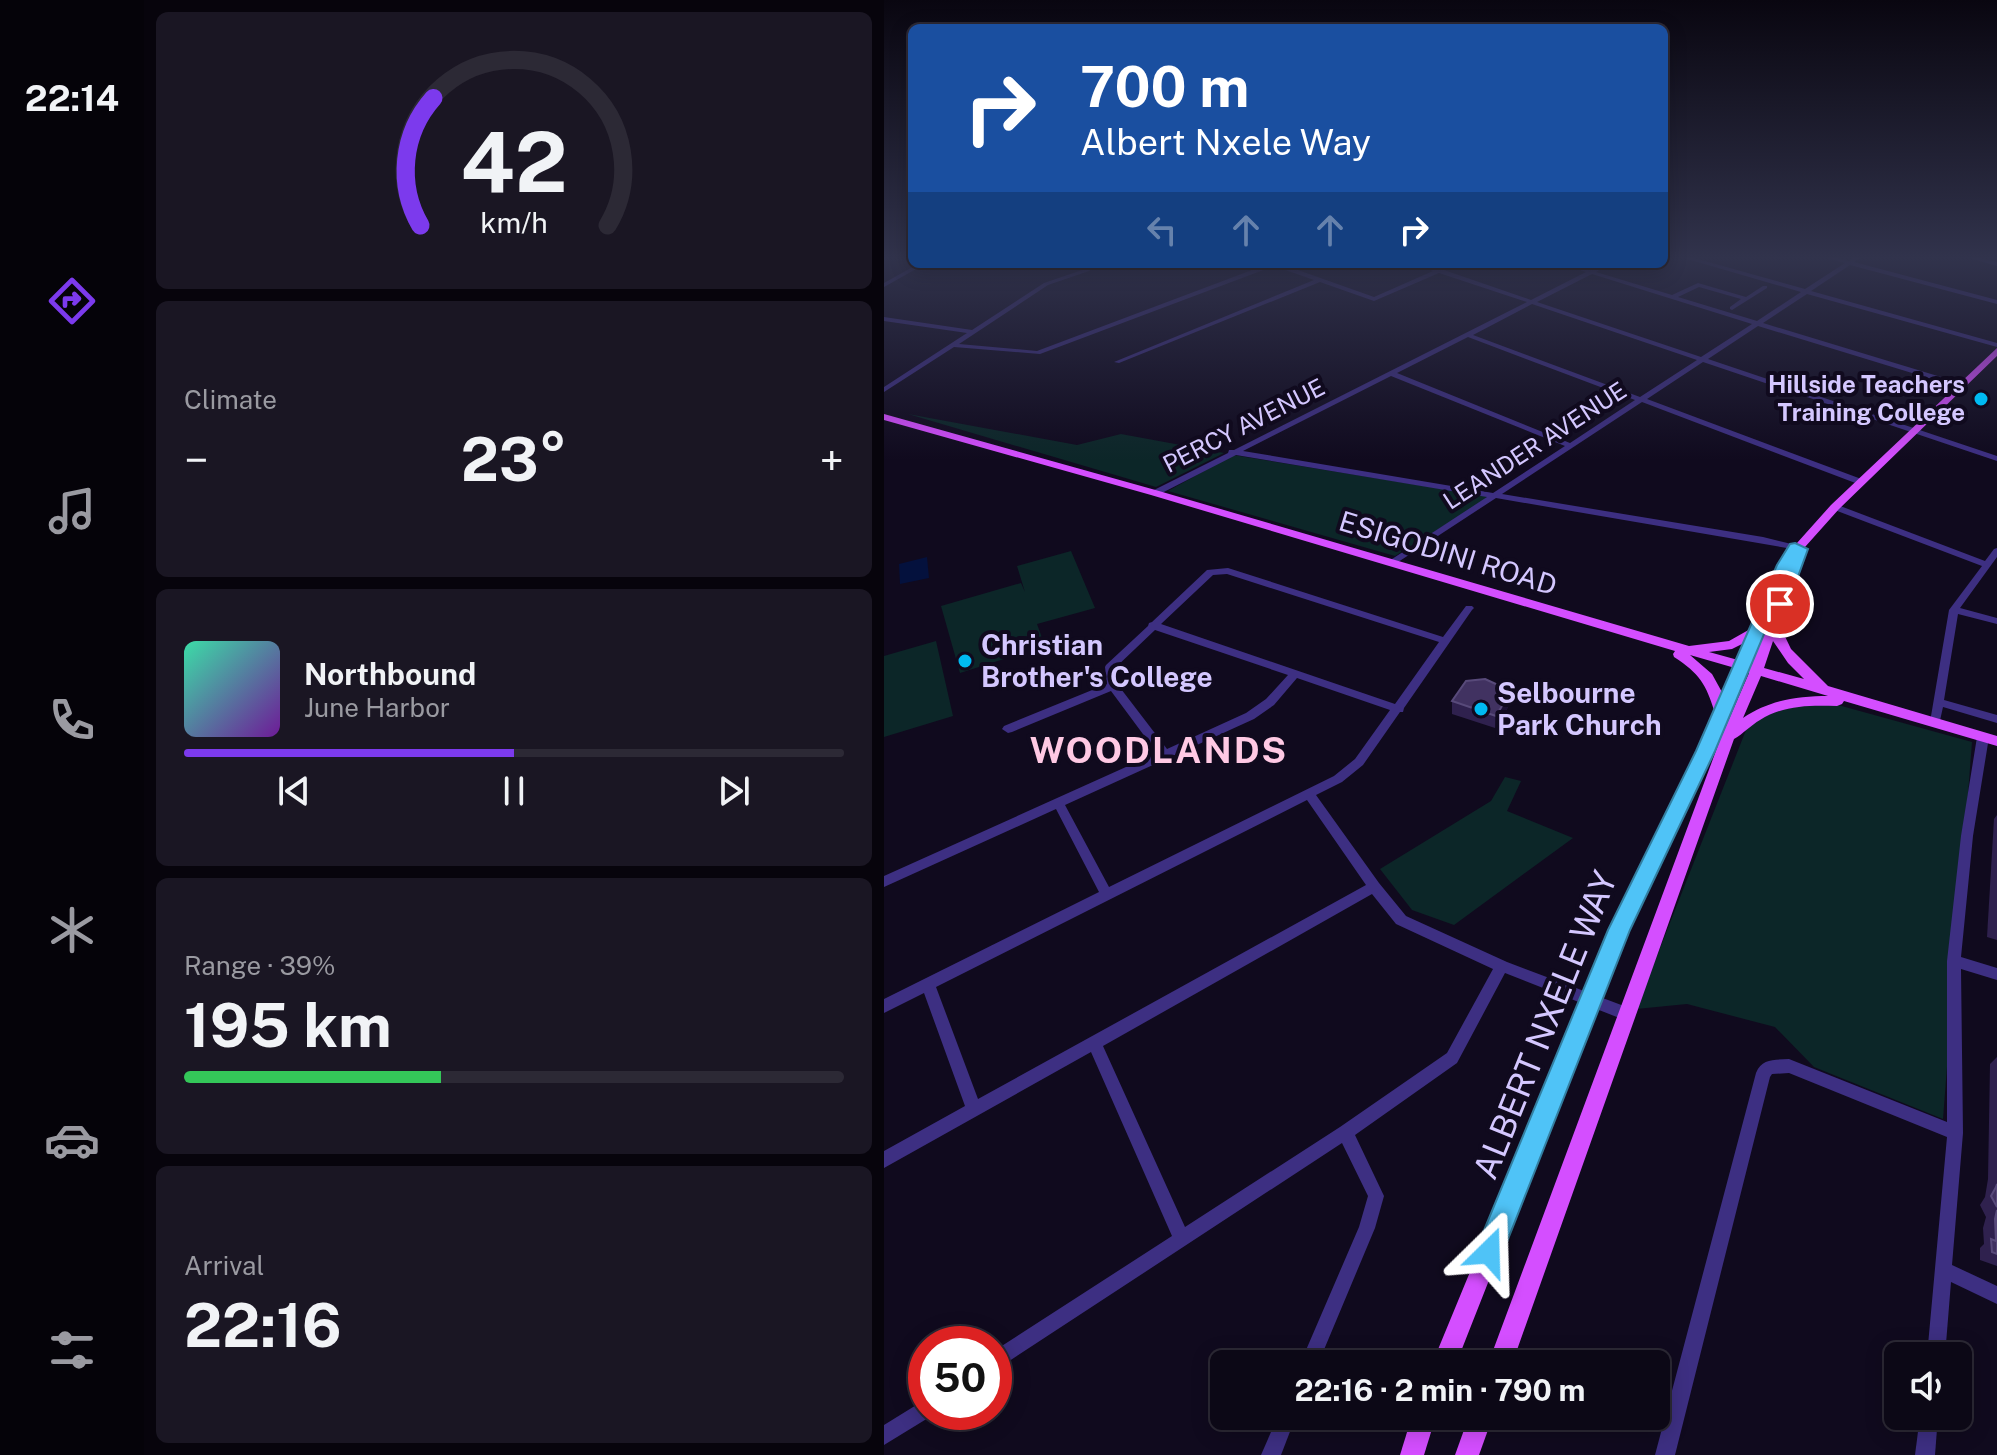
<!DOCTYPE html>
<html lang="en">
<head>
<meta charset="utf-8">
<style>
	body { margin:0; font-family:"Public Sans",sans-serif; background:#1a1623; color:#f1f3f6; height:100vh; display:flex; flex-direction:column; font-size:30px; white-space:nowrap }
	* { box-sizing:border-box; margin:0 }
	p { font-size:26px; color:#9a9aa1 }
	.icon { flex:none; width:44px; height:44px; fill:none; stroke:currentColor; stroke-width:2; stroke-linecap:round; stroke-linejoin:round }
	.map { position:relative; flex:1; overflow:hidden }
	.side { display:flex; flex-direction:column; gap:12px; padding:12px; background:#07040c; width:740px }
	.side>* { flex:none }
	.guide { position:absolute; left:24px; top:24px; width:760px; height:244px; border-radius:12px; box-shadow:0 4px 20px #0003,0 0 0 2px #2c2935; background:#1a4fa0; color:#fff; overflow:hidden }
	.controls { position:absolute; left:1000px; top:1342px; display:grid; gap:16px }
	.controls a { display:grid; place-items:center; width:88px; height:88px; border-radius:12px; background:#0c0816; box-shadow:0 4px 20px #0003,0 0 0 2px #2c2935; font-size:40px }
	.speed { position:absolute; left:24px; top:1326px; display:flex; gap:16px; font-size:40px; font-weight:700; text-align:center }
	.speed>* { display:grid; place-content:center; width:104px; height:104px; border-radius:50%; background:#0c0816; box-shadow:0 4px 20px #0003,0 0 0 2px #2c2935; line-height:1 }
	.speed .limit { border:12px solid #d22; background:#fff; color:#111 }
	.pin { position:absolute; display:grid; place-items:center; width:68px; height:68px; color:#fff; margin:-34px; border:4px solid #fff; border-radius:50%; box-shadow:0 2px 8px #0007 }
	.me { position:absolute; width:88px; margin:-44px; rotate:22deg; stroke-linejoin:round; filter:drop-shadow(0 0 6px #0008) }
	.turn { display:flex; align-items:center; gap:28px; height:168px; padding:0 40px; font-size:36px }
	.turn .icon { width:104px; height:104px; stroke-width:2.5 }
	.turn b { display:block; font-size:56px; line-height:68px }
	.lanes { display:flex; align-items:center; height:76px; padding:0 40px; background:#0003; justify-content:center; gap:40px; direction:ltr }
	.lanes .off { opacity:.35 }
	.big { font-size:60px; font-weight:700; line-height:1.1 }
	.side .widget { flex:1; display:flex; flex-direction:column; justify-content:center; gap:12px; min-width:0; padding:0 28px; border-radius:12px; background:#1a1623 }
	.side .dial { align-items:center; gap:0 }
	.dial svg { height:208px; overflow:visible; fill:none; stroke:#2c2935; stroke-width:7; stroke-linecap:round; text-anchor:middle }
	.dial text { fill:#f1f3f6; stroke:none }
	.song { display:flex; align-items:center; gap:24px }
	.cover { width:96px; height:96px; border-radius:12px; background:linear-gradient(135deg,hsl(160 70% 55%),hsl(280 70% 35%)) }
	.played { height:8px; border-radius:4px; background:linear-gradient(90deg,#7c3aed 50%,#2c2935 50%) }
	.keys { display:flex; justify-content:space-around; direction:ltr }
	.heat { display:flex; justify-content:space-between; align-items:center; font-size:44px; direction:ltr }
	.charge { height:12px; border-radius:6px; background:linear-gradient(90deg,#34c759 39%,#2c2935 0) }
	.trip { position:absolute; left:326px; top:1350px; width:460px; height:80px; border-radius:12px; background:#0c0816; box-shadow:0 4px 20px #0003,0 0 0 2px #2c2935; font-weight:700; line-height:80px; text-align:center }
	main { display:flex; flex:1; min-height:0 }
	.menu { display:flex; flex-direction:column; width:144px; justify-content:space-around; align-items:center; background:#050309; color:#9a9aa1 }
	.menu .icon { width:56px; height:56px }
	.menu .current { color:#7c3aed }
	.menu b { font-size:36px; color:#f1f3f6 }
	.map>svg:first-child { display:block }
</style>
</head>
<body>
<main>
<nav class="menu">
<b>22:14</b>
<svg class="icon current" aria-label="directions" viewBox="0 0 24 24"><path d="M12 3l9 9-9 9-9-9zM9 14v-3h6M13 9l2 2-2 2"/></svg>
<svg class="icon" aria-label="music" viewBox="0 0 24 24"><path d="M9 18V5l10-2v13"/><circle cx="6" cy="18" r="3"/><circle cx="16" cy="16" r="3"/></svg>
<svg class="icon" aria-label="phone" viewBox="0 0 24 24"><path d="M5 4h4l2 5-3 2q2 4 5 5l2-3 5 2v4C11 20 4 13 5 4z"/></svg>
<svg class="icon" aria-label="climate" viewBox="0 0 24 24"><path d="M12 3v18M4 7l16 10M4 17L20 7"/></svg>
<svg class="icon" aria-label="car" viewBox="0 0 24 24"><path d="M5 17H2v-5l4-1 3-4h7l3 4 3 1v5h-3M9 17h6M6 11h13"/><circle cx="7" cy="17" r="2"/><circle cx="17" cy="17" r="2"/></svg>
<svg class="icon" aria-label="filters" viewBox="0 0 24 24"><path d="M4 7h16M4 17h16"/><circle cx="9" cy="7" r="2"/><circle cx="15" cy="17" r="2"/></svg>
</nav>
<section class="side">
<div class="widget dial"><svg viewBox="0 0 100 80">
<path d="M14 69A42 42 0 1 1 86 69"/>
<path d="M14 69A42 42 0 0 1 19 20" stroke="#7c3aed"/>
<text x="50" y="56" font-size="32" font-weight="700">42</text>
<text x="50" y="72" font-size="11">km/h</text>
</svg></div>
<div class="widget"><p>Climate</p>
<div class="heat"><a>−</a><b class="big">23°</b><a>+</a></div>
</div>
<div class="widget">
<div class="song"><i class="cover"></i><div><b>Northbound</b><p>June Harbor</p></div></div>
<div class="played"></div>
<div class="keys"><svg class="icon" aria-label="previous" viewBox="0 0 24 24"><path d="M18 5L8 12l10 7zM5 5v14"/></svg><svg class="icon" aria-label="pause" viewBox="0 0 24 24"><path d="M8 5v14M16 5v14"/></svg><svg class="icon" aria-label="next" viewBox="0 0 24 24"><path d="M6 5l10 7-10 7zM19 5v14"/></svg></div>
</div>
<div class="widget"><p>Range · 39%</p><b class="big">195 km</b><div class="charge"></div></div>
<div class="widget"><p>Arrival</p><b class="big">22:16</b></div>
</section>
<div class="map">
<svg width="1113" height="1455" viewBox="0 0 1113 1455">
	<rect width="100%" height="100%" fill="#100a1e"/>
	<g fill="#0c2628">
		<polygon points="24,414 193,445 237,434 340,453 272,487"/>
		<polygon points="349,455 602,496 603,499 511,556 284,491"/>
		<polygon points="187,551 211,608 153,624 161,646 76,673 57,606 137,583 141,592 133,566"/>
		<polygon points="52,641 69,716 0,737 0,656"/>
		<polygon points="922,704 954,705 1088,742 1059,1119 930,1067 891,1027 803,1004 752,1009 862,730 876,716"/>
		<polygon points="621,777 637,781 623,811 689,838 570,925 528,910 496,869 607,801"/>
	</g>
	<polygon fill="#04113d" points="43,557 45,578 16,584 15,564"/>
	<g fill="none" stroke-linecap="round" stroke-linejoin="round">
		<g fill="#3d2f82" fill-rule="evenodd">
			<path d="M793 256H803L921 289 961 263 936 256H946L965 261 972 256H979L970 262 1113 300V304L966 265 927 291 1113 343V347L923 294 879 323 1080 384 1081 386 1077 388 874 326 824 359 1113 456V461L819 362 763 399 980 480V484H974L758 402 618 494 879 537 920 547V551L612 498 508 566 503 563 505 561 603 497 352 455 274 495H268V491L344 453 345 450H350L643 302 555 273 490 301 436 282 235 363 230 362 430 280 390 266 156 354 70 347 0 392V387L83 333 0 321V317L88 330 160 283 201 269 207 264H214L205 271 164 285 75 344 153 351 384 264H397L490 297 549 271 532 264H541L554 268 564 264H572L560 270 647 300 702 272 678 264H687L707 270 719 264H726L712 272 788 295 814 283 862 297 879 286H883V288L848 310 846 309V307L857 299 815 287 794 297 873 321 917 292ZM708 274 868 324 817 357 653 302ZM648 304 813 360 756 397 589 335ZM584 337 751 400 686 443 513 373ZM507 376 681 446 609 493 359 451Z"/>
			<polygon points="1078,256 1088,256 1113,262 1113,266"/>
			<polygon points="34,264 41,264 0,287 0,283"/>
			<polygon points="951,504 1101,561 1110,549 1113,548 1113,557 1076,608 1113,618 1113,624 1074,614 1060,700 1113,715 1113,723 1059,707 1055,725 1051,726 1046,722 1065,610 1098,566 948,509 948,505"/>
			<path d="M344 568 559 637 582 606H588L590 608 588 610 520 708 519 712H516L479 765 458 782 432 795 495 883 522 916 623 962 748 1009 750 1014 748 1019 743 1021 621 973 573 1063 471 1135 500 1196 491 1228 434 1364H416L475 1227 484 1196 458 1143 110 1371V1351L288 1236 207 1052 0 1168V1151L81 1106 40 993 0 1013V999L215 892 172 809 0 887V876L273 753 227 691 128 732 124 733 118 729 120 726 223 684 221 667 222 665 264 626 265 623 268 622 323 570ZM343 574 555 642 511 704 277 624 329 575ZM271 630 404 675 382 699 362 713 283 749 234 685 231 668ZM413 678 506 710 471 759 450 776 225 887 181 805 370 719 390 705ZM423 800 482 885 94 1099 52 987ZM488 894 512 924 609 969 563 1053 456 1127 301 1227 219 1046Z"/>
			<path d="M1099 733 1105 737 1089 836 1077 957 1113 968V980L1077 969 1079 1133 1068 1265 1113 1286V1304L1067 1282 1061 1356H1043L1063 1137 905 1073 888 1074 886 1077 791 1455H771L872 1073C878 1058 890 1060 905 1059L1063 1122V961L1077 836 1093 737Z"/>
			<polygon points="42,1399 42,1412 50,1412 49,1415 0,1445 0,1425"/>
			<polygon points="394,1416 412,1416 397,1455 377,1455"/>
			<polygon points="1036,1416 1054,1416 1051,1455 1031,1455"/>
		</g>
		<g fill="#d44eff" fill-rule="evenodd">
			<path d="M1113 348V356L955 509 921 547 915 550 903 573H910L912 576 895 624 907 649 944 686 1113 736V746L960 701 958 704 953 706C926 705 900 705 876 720 867 725 859 734 850 739L628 1364H604L836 740 865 673 862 672 829 751 743 930 572 1364H548L727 930 831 713C822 684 816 674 790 657L789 654 791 651 267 495 0 420V414L275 491 805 646 845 641 868 628 895 565 907 546 913 543 947 505ZM886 615 868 664H866ZM889 641 904 663 920 679 880 668ZM862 642 854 660 825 652 848 649ZM806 655 851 668 839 694 828 674ZM877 676 944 696C914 696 885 700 859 718Z"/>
			<polygon points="528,1416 552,1416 540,1455 516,1455"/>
			<polygon points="585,1416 609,1416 595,1455 571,1455"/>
		</g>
	</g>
	<g fill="#2f214e">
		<polygon points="627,691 626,704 611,728 568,714 568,701"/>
		<polygon points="1113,815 1113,940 1103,937 1110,819"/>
		<polygon points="1113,1057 1113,1266 1096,1260 1096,1248 1100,1244 1099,1228 1102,1217 1096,1205 1101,1197 1104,1179 1106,1064"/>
	</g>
	<polygon fill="#1b1033" points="627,691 626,704 611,728 612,716"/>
	<g fill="#413261" stroke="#584a7a" stroke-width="2">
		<polygon points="601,679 627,691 612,716 568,701 582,681"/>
		<polygon points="1113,1184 1113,1207 1107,1196 1112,1187"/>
		<polygon points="1113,1210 1113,1254 1108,1252 1107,1239 1112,1241 1111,1219"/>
	</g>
	<linearGradient id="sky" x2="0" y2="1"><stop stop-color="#090610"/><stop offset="0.56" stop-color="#31334c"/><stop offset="1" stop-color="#31334c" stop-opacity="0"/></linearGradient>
	<rect width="1113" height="460" fill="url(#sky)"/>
	<polygon fill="#4fc3f7" stroke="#337fa1" stroke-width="2" points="911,543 924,549 904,604 901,608 891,608 831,751 746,930 615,1262 605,1266 595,1262 591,1252 724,930 812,751 893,565 906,544"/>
	<g fill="#00baf2" stroke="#100a1e" stroke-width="3">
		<circle cx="1097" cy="399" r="8"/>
		<circle cx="81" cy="661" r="8"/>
		<circle cx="597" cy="709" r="8"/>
	</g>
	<g text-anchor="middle" stroke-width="8" stroke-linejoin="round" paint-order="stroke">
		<g font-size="24" font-weight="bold" fill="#d4c7ff" stroke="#100a1e" text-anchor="end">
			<text x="1081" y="393">Hillside Teachers<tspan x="1081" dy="28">Training College</tspan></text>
		</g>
		<g font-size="24" fill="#d4c7ff" stroke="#100a1e">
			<text transform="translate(360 426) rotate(-27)" y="8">PERCY AVENUE</text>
			<text transform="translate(651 446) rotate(-33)" y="8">LEANDER AVENUE</text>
		</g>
		<g font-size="28" fill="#d4c7ff" stroke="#100a1e">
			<text transform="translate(564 553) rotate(17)" y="10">ESIGODINI ROAD</text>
		</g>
		<g font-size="28" font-weight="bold" fill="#d4c7ff" stroke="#100a1e" text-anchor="start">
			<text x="97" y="655">Christian<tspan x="97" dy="32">Brother's College</tspan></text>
			<text x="613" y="703">Selbourne<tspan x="613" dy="32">Park Church</tspan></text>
		</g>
		<g font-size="34" fill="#d4c7ff" stroke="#100a1e">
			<text transform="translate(661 1025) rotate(-68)" y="12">ALBERT NXELE WAY</text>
		</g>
		<g font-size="36" font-weight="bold" letter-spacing="2" fill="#ffc9e4" stroke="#100a1e">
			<text x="275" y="763">WOODLANDS</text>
		</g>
	</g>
</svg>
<div class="controls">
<a><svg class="icon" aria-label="sound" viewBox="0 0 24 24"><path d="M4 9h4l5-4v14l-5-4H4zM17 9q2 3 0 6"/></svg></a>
</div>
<div class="speed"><div class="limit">50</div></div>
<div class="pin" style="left:896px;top:604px;background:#d93025"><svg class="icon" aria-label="arrive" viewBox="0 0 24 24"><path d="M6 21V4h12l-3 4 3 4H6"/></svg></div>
<svg class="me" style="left:605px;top:1252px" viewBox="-20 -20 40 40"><path d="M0-17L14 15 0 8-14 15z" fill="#4fc3f7" stroke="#fff" stroke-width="4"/></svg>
<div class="trip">22:16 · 2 min · 790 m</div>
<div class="guide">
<div class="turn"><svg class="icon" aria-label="right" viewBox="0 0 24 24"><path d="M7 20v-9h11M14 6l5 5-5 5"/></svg><div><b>700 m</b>Albert Nxele Way</div></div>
<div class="lanes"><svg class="icon off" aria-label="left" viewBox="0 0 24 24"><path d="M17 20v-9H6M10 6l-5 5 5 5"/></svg><svg class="icon off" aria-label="ahead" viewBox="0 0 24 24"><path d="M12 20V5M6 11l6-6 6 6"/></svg><svg class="icon off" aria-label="ahead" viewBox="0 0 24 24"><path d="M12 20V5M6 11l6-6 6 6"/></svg><svg class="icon" aria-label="right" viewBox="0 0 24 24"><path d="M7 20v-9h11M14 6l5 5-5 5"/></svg></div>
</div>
</div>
</main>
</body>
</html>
